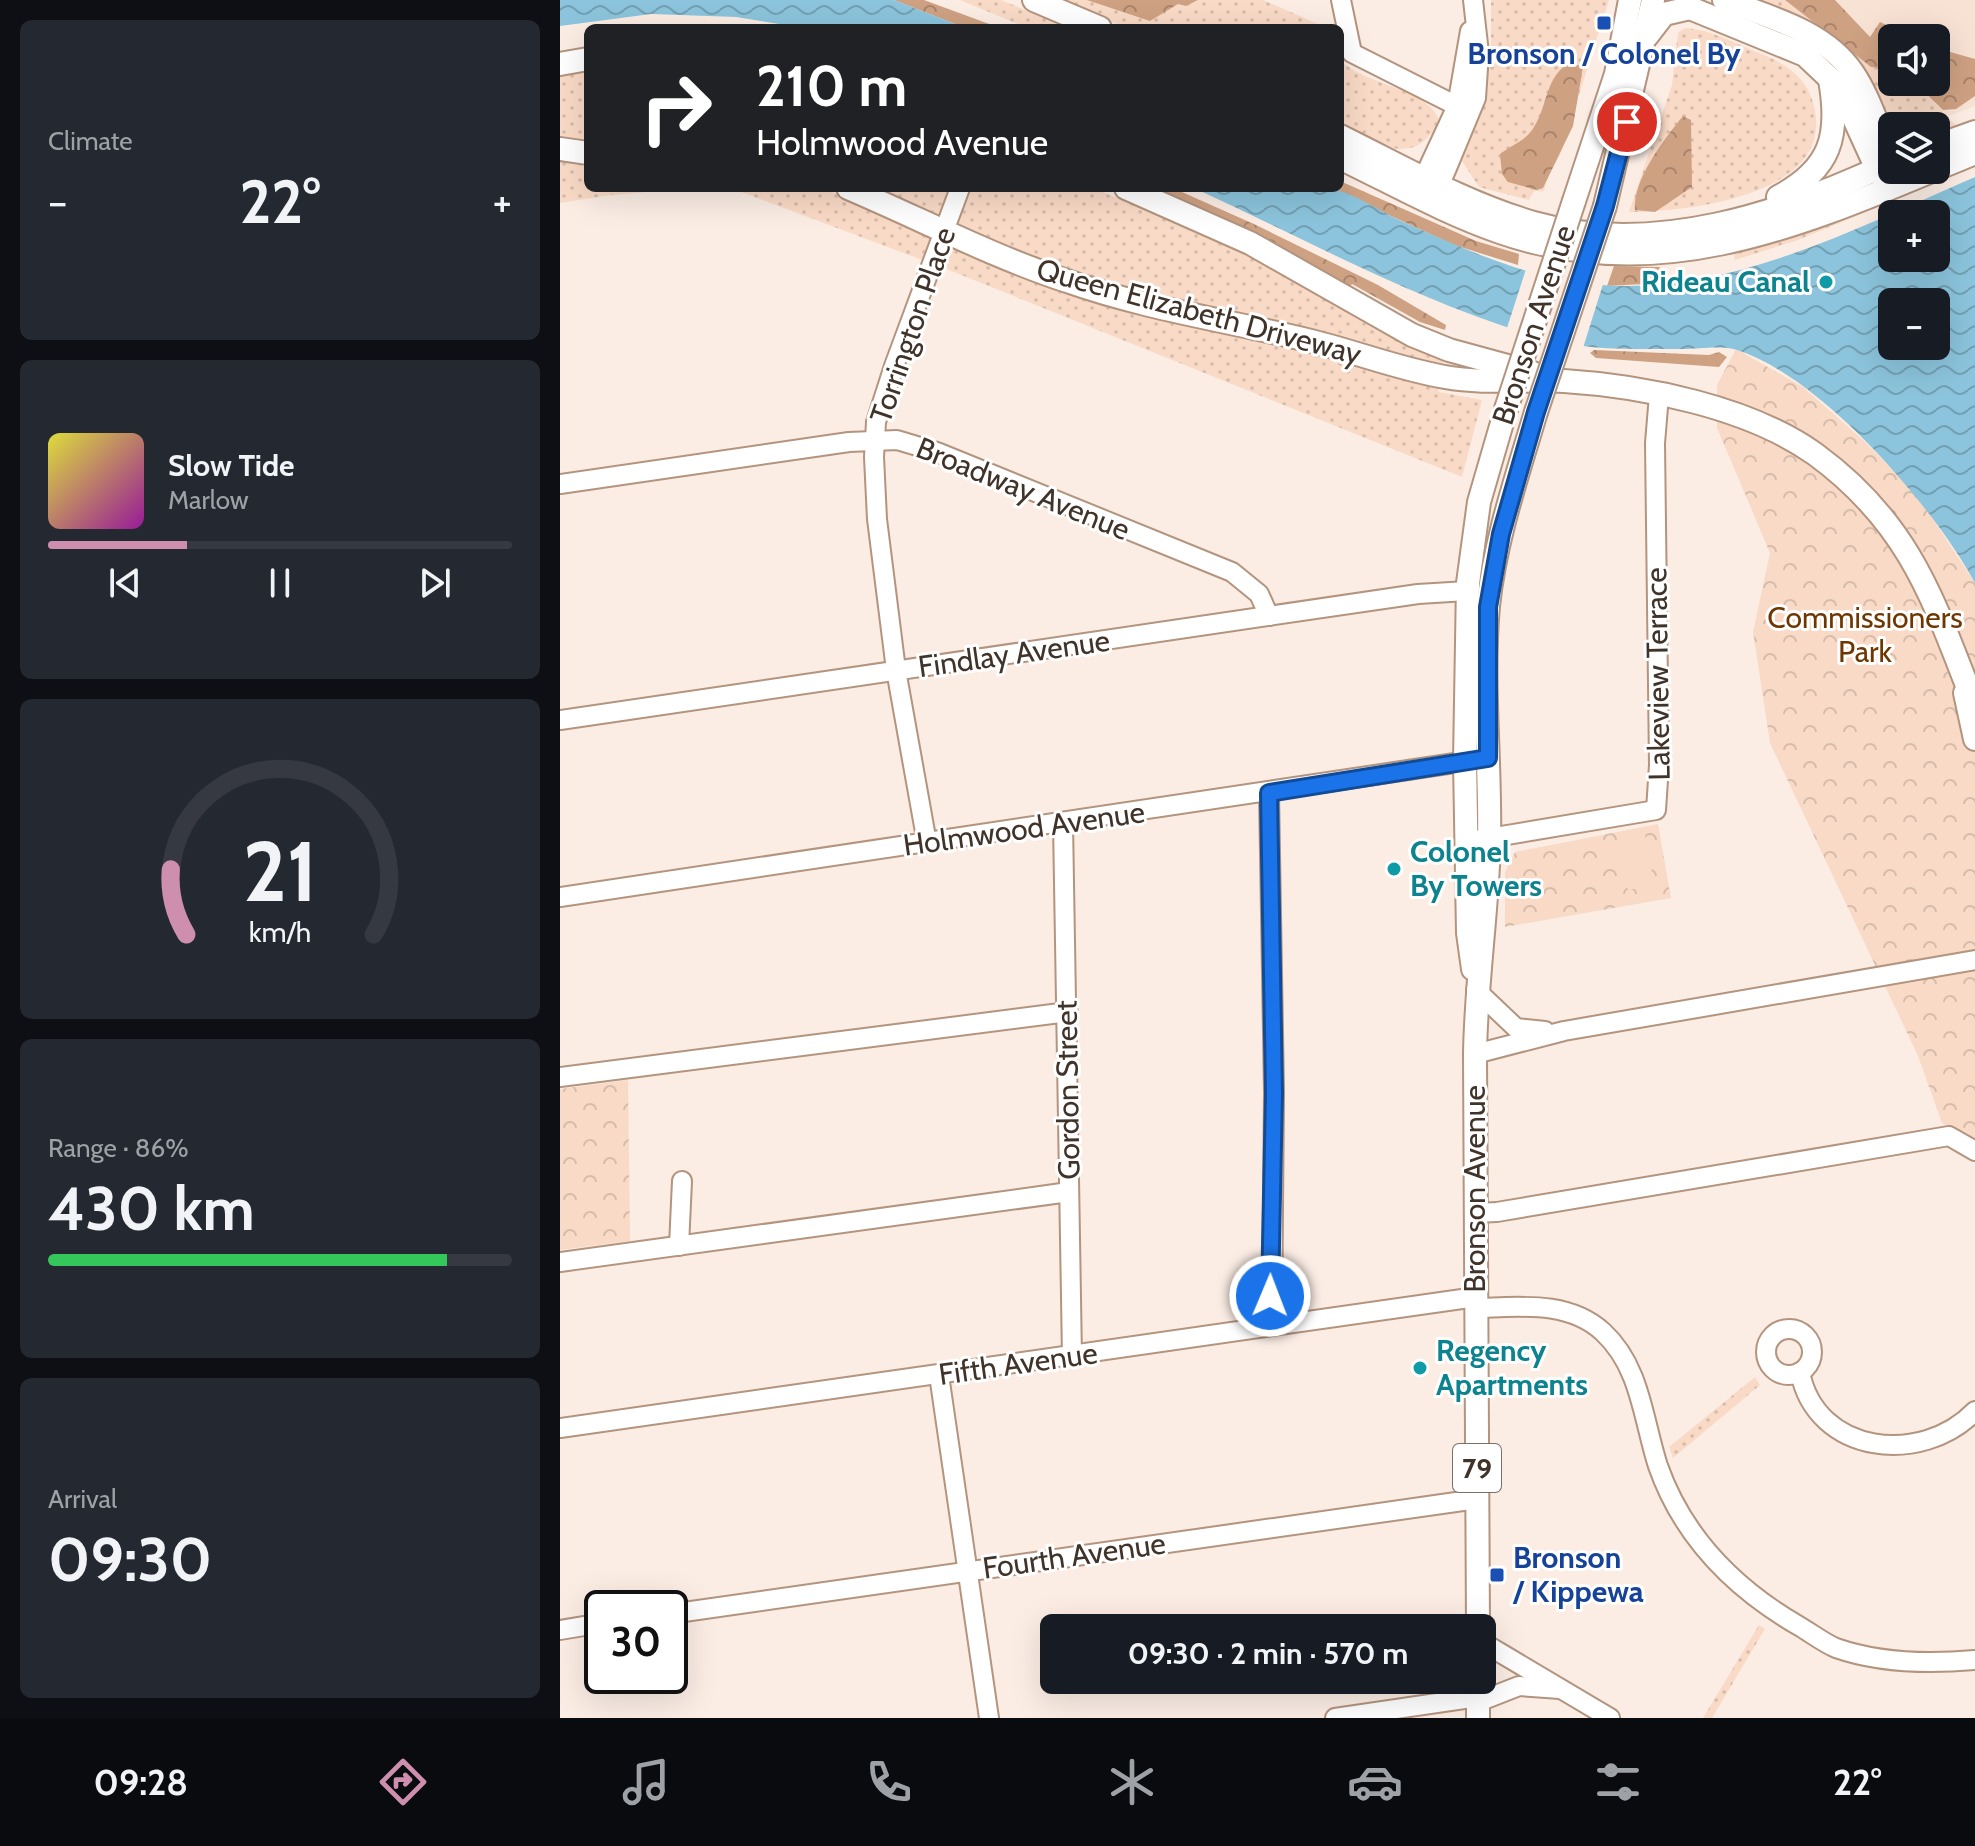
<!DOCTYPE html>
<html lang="en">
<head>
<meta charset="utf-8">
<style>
	body { margin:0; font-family:Cabin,sans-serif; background:#242831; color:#f1f3f6; height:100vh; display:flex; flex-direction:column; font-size:30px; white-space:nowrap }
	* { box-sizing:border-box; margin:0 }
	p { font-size:26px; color:#9ea1a6 }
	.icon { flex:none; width:44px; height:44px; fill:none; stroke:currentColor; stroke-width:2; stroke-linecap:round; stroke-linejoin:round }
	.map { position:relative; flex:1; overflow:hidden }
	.sheet { display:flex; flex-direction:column; gap:20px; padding:20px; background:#0d0f14; width:560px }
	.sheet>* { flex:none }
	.hud { position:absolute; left:24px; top:24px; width:760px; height:168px; border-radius:12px; box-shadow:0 8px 32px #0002; background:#202124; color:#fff; overflow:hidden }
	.buttons { position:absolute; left:1318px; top:24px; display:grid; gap:16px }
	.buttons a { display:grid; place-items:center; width:72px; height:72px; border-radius:12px; background:#171b24; box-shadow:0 8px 32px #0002; font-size:40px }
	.speed { position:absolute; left:24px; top:1590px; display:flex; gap:16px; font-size:40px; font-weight:700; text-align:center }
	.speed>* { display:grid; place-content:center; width:104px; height:104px; border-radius:50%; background:#171b24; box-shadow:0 8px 32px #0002; line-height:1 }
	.speed .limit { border:4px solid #111; border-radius:12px; background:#fff; color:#111 }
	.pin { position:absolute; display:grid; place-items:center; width:68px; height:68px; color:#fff; margin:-34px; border:4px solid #fff; border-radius:50%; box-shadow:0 2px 8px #0007 }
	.me { position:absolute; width:88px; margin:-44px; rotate:1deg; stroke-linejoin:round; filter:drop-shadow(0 0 6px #0008) }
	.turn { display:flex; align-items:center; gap:28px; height:168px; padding:0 40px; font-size:36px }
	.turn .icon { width:104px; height:104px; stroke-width:2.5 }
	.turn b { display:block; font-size:56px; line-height:68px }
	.big { font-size:60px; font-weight:700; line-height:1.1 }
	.sheet .tile { flex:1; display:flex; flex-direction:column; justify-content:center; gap:12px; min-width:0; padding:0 28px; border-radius:12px; background:#242831 }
	.sheet .dial { align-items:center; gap:0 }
	.dial svg { height:208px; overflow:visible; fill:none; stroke:#363941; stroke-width:7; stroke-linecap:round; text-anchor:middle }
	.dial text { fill:#f1f3f6; stroke:none }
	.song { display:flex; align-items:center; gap:24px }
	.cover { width:96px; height:96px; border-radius:12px; background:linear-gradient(135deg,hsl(60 70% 55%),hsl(300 70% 35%)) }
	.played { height:8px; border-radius:4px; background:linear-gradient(90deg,#ce8faf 30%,#363941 30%) }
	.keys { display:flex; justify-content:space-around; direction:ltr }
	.heat { display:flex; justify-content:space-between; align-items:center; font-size:44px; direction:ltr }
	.charge { height:12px; border-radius:6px; background:linear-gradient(90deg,#34c759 86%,#363941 0) }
	.trip { position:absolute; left:480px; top:1614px; width:456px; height:80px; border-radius:12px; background:#171b24; box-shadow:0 8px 32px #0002; font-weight:700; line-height:80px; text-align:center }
	.tabs { display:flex; height:128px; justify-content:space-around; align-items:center; background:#090b0e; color:#9ea1a6 }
	.tabs .icon { width:56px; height:56px }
	.tabs .active { color:#ce8faf }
	.tabs b { font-size:36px; color:#f1f3f6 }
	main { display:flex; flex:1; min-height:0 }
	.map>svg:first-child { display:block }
</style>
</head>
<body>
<main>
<section class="sheet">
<div class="tile"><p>Climate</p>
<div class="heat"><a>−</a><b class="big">22°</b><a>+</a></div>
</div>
<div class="tile">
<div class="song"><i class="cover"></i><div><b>Slow Tide</b><p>Marlow</p></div></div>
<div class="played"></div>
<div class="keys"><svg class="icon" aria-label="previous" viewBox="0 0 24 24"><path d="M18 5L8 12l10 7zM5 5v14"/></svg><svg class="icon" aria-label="pause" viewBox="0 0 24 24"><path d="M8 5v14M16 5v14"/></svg><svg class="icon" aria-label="next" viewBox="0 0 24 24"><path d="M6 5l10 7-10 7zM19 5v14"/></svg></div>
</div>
<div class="tile dial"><svg viewBox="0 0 100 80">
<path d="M14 69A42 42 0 1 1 86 69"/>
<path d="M14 69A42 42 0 0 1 8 44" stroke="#ce8faf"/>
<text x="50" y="56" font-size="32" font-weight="700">21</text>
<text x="50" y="72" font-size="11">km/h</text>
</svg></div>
<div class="tile"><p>Range · 86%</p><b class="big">430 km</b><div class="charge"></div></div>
<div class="tile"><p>Arrival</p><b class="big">09:30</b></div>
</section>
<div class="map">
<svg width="1415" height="1718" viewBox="0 0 1415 1718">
	<defs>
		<pattern id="grass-dots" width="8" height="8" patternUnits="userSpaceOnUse" patternTransform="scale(2)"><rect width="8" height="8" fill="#f9dac6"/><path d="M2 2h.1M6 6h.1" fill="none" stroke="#d6bcaa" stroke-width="1.8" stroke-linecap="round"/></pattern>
		<pattern id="forest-crowns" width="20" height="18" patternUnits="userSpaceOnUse" patternTransform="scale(2)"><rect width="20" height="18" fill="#cea182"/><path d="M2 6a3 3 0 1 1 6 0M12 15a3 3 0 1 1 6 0" fill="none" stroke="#a9846b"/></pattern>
		<pattern id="park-crowns" width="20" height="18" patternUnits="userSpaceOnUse" patternTransform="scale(2)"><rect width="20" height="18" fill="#f9dac6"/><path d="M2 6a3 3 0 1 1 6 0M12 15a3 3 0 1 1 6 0" fill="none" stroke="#d6bcaa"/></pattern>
		<pattern id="water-waves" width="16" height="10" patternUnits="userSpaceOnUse" patternTransform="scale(2)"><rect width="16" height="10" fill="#8bc4dc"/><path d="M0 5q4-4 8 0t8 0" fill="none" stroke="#73a0b3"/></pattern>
	</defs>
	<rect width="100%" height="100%" fill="#fbede4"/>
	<path fill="#f7e2d4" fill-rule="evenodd" d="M1250 0H1415V106L1363 126ZM1332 38H1376V82H1332Z"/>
	<g fill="url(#grass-dots)">
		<polygon points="400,0 441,0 508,28 468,28"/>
		<polygon points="501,0 703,0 767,28 566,28"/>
		<polygon points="931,0 1049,0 1000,155 988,174 984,191 974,191 969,200 919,187 902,161 931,58"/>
		<polygon points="1182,0 1225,0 1311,67 1332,70 1332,82 1357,84 1397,127 1376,135 1376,126 1332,126 1332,132 1304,75"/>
		<path d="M1125 28C1149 29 1172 42 1194 51 1225 63 1249 76 1255 111 1271 196 1126 212 1069 212L1112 85 1118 33Z"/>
		<path d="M780 60C805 85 862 87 878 117 878 127 874 131 867 138 843 164 805 137 780 126Z"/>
		<polygon points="28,69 28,143 0,141 0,74"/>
		<polygon points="0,158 28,161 28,188 139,188 51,195 0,203"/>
		<polygon points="1415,161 1415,167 1238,240 1175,260 1173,249"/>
		<polygon points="171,188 262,188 344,223 877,387 879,392 922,400 902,477 389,270"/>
		<polygon points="307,188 534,188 698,260 818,331 883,359 882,365 558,286 483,263"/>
		<polygon points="1195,1377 1200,1385 1113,1458 1109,1447"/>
		<polygon points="1199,1625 1205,1629 1152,1718 1143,1718"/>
	</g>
	<g fill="url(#forest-crowns)">
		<polygon points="334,0 364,0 440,28 405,28"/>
		<polygon points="527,0 638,0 626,6 618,4 590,21"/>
		<polygon points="1225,0 1275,0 1310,37 1320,22 1355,38 1332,38 1332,70 1311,67"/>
		<polygon points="1376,48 1415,59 1415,96 1396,109 1383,110 1354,82 1376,82"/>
		<path d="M1010 62 1023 67 1013 126 983 188 977 190 948 182 942 174 940 154C951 145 966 141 974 127 988 105 985 77 1010 62Z"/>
		<path d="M1123 116 1131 120 1132 187 1095 212 1075 210C1072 180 1105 138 1123 116Z"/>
		<polygon points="780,181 916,241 959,254 958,265 894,245 770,188 780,188"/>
		<polygon points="581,188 613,188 696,225 818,285 886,325 885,330 860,322 792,284 786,291"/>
		<polygon points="1054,266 1099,267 1106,271 1103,283 1047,286"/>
		<polygon points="1034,350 1149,355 1159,352 1167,357 1159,367 1036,358 1030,353"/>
	</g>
	<g fill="url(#park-crowns)">
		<polygon points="1176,349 1243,387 1302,439 1355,492 1415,583 1415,1140 1382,1123 1358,1056 1210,743 1193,632 1210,553 1157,428 1157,385"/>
		<polygon points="1098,824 1111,898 945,927 945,872 955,852"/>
		<polygon points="68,1080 70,1241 0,1250 0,1089"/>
	</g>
	<polygon fill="#f9dac6" points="1085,835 1094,885 1068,890 1059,840"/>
	<g fill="url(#water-waves)" fill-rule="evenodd">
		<polygon points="0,0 334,0 405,28 244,28 176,17 91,14 0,26"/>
		<path d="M1415 177V583C1374 507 1262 377 1177 350 1162 345 1139 349 1123 349 1076 349 1023 351 978 337 859 302 747 240 634 188 677 188 725 182 767 188 791 191 818 210 839 220 892 244 947 269 1004 280 1147 308 1287 232 1415 177ZM1332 214H1376V258H1332ZM1332 302H1376V346H1332Z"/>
	</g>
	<polygon fill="#fbede4" points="967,266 1044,281 1023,348 981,343 946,331"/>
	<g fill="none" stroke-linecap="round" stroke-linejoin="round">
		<defs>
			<g id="minor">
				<polyline points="781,0 792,53 897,106"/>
				<polyline points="864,189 864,177 897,106 910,31"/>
				<polyline points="869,194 880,184 887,168 916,98 919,53 913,0"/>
				<polyline points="0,484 289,442 337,440 377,452 672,572 699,594 709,616"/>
				<polyline points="0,720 858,594 907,591"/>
				<polyline points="709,793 714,1093 712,1326"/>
				<polyline points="503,823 512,1357"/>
				<polyline points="917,840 1096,810 1099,765 1095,443 1099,395"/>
				<polyline points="367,843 336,670 317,519 314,457 316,422 334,366 400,188"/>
				<polyline points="0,897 928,758"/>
				<polyline points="916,990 956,1028 985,1031"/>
				<polyline points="915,1054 1004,1031 1415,960"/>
				<polyline points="0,1077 508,1012"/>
				<polyline points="915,1213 937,1212 1389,1136 1415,1151"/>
				<polyline points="119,1246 122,1181"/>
				<polyline points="0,1262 509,1192"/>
				<path d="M916 1308C959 1307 1008 1300 1043 1332 1081 1367 1083 1420 1098 1466 1123 1537 1175 1589 1239 1626 1251 1633 1264 1643 1276 1648 1319 1663 1371 1664 1415 1660"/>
				<circle cx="1229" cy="1352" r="23"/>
				<path d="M1240 1372C1256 1455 1362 1466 1415 1411"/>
				<polyline points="379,1375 429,1718"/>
				<polyline points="0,1428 916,1297"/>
				<polyline points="110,1614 917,1499"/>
				<polyline points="0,1630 42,1623"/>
				<polyline points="922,1642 1050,1718"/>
				<polyline points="918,1702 959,1686 1000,1689"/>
				<polyline points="775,1718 918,1697"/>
			</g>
			<g id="major">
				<polyline points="474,0 540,28"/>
				<path d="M1164 0C1209 17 1265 31 1293 73 1310 98 1319 131 1332 159"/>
				<polyline points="1087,36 1104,14 1130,8 1245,55 1280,88 1317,169 1326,180"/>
				<polyline points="0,64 28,59"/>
				<path d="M780 136C843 167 907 204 974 223 1094 257 1224 213 1332 162"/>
				<polyline points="1376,146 1415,132"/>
				<polyline points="0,149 28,153"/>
				<path d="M780 158C832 183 885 213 940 232 1094 286 1233 229 1374 170"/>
				<polyline points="1376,169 1415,153"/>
				<path d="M288 188C361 219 431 256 507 281 586 309 670 321 751 341 796 352 839 369 885 377 924 384 964 379 1004 381 1084 386 1189 407 1255 454 1351 524 1374 602 1415 706"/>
				<polyline points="566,188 690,243 852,335 889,350 973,373"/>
				<path d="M1218 197C1271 169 1280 136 1270 80"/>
				<polyline points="1014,201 1056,74 1070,0"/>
				<polyline points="1045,206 1093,0"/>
				<polyline points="1405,693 1415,739"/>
				<polyline points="913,969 908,933 905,761 908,583 919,502 946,409"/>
				<path d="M918 1628 915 1054C916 983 927 914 929 843 931 765 921 685 928 606 935 540 957 476 976 412"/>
				<polyline points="918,1680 918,1718"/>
			</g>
		</defs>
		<use href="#minor" stroke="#b3947e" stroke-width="22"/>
		<use href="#major" stroke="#b3947e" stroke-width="26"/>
		<use href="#minor" stroke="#fff" stroke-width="18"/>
		<use href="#major" stroke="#fff" stroke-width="22"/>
		<defs>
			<g id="major-bridge">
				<polyline points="946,409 1014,201"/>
				<polyline points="976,412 1045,206"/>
			</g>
		</defs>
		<use href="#major-bridge" stroke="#b3947e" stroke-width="26" stroke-linecap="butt"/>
		<use href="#major-bridge" stroke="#fff" stroke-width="22"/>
	</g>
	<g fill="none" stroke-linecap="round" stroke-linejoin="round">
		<defs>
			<polyline id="route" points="710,1296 714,1093 709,793 928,758 928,607 941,534 976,412 1045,206 1067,122"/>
		</defs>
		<use href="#route" stroke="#114b97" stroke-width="20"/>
		<use href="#route" stroke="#1a73e8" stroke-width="14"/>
	</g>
	<g fill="#1a4fb4" stroke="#fff" stroke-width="3">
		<rect x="1036" y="15" width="16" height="16" rx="4"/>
		<rect x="929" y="1567" width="16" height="16" rx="4"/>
	</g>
	<g fill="#0f9aa8" stroke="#fff" stroke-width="3">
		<circle cx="1266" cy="282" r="8"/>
		<circle cx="834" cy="869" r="8"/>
		<circle cx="860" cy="1368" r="8"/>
	</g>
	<g text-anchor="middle" stroke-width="6" stroke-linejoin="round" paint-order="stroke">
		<rect fill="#fff" stroke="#79706a" stroke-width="2" x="893" y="1444" width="48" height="48" rx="6"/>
		<g font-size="28" font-weight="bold" fill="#40332a">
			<text x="917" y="1478">79</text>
		</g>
		<g font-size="30" font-weight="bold" fill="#164399" stroke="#fff">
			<text x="1044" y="64">Bronson / Colonel By</text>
			<text x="953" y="1568" text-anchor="start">Bronson<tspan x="953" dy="34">/ Kippewa</tspan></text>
		</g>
		<g font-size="30" font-weight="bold" fill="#0d838f" stroke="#fff" text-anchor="start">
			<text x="1250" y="292" text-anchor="end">Rideau Canal</text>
			<text x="850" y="862">Colonel<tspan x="850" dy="34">By Towers</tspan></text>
			<text x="876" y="1361">Regency<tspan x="876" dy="34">Apartments</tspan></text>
		</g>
		<g font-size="30" fill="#40332a" stroke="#fff">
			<text transform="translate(639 312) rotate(15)" y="10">Queen Elizabeth Driveway</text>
			<text transform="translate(353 325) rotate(-71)" y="10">Torrington Place</text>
			<text transform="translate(974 325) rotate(-72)" y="10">Bronson Avenue</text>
			<text transform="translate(463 489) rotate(22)" y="10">Broadway Avenue</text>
			<text transform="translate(454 654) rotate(-8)" y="10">Findlay Avenue</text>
			<text transform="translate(1098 674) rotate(-91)" y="10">Lakeview Terrace</text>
			<text transform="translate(464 829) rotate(-8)" y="10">Holmwood Avenue</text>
			<text transform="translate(508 1090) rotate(-91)" y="10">Gordon Street</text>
			<text transform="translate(915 1189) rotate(-90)" y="10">Bronson Avenue</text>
			<text transform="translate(458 1364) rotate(-8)" y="10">Fifth Avenue</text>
			<text transform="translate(514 1556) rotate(-8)" y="10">Fourth Avenue</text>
		</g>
		<g font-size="30" fill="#6f3700" stroke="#fff">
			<text x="1305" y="628">Commissioners<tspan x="1305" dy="34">Park</tspan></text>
		</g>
	</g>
</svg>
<div class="buttons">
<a><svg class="icon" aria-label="sound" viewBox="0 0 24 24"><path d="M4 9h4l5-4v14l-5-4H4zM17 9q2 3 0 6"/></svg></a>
<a><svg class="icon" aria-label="layers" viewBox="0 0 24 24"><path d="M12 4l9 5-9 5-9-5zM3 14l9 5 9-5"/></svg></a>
<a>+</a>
<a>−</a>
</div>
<div class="speed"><div class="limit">30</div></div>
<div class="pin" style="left:1067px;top:122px;background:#d93025"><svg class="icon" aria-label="arrive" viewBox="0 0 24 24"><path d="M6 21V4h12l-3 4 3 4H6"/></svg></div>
<svg class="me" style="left:710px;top:1296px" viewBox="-20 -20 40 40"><circle r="17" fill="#1a73e8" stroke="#fff" stroke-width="3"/><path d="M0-11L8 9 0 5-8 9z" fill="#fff"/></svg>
<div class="trip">09:30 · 2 min · 570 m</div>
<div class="hud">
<div class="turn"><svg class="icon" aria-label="right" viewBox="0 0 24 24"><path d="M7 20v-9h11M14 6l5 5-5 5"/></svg><div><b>210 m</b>Holmwood Avenue</div></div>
</div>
</div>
</main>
<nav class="tabs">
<b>09:28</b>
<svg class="icon active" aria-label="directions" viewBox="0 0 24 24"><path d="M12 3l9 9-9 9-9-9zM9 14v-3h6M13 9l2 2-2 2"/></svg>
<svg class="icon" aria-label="music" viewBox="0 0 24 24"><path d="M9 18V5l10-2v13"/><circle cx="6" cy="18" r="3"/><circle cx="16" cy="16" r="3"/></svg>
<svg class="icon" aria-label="phone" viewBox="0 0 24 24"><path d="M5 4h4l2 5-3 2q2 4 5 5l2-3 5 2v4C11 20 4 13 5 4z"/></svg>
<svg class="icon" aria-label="climate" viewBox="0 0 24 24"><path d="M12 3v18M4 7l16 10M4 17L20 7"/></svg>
<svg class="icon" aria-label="car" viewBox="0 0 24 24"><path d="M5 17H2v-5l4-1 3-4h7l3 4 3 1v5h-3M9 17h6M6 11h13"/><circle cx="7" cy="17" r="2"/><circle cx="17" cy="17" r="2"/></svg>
<svg class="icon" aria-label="filters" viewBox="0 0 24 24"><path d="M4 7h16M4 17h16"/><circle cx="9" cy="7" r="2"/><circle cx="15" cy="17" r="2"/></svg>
<b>22°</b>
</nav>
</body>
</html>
